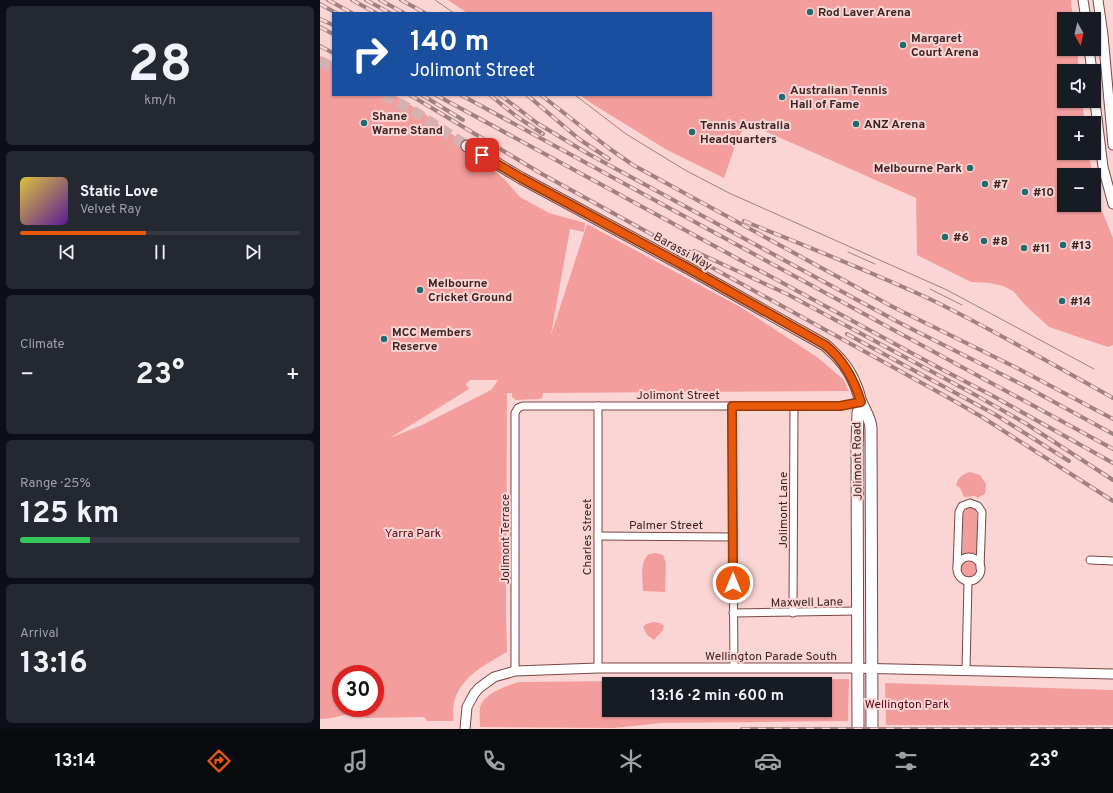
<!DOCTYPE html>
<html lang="en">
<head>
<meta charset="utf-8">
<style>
	body { margin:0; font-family:Overpass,sans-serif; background:#242831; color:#f1f3f6; height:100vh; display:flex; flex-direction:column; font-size:15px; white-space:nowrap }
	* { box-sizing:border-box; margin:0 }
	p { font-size:13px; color:#9ea1a6 }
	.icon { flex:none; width:22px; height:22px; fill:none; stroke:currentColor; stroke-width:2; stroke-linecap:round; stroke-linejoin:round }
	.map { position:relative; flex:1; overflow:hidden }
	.side { display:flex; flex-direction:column; gap:6px; padding:6px; background:#0d0f14; width:320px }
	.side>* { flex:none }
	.guide { position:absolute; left:12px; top:12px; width:380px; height:84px; border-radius:0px; box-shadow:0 1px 3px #0004; background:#1a4fa0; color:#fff; overflow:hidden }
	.needle { width:26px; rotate:172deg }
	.controls { position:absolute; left:737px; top:12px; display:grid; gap:8px }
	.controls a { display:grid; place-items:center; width:44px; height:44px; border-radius:0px; background:#171b24; box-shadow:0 1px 3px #0004; font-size:20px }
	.speed { position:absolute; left:12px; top:665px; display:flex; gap:8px; font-size:20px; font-weight:700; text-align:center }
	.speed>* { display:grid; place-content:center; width:52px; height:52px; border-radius:50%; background:#171b24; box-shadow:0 1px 3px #0004; line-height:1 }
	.speed .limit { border:6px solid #d22; background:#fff; color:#111 }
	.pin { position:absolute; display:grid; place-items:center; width:34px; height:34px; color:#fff; margin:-17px; border-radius:8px; box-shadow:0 2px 6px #0006 }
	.me { position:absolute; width:44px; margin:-22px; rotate:0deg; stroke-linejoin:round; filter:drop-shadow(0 0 3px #0008) }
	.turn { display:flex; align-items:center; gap:14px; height:84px; padding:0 12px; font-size:18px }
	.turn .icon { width:52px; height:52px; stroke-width:2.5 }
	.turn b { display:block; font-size:28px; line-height:34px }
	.big { font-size:30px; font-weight:700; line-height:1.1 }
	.side .tile { flex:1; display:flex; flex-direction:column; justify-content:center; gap:6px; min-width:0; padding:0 14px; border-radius:6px; background:#242831 }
	.side .dial { align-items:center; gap:0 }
	.dial b { font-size:52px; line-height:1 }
	.song { display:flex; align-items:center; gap:12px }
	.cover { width:48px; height:48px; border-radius:6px; background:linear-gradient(135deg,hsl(50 70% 55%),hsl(270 70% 35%)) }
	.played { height:4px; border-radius:2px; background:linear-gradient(90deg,#ea580c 45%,#363941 45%) }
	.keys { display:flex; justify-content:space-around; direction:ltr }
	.heat { display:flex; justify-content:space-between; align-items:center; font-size:22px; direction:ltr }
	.charge { height:6px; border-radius:3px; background:linear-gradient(90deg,#34c759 25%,#363941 0) }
	.trip { position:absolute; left:282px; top:677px; width:230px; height:40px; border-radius:0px; background:#171b24; box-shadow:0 1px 3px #0004; font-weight:700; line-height:40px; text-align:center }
	.menu { display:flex; height:64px; justify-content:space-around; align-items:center; background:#090b0e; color:#9ea1a6 }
	.menu .icon { width:28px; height:28px }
	.menu .on { color:#ea580c }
	.menu b { font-size:18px; color:#f1f3f6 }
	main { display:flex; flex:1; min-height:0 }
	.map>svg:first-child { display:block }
</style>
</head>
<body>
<main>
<section class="side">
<div class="tile dial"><b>28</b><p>km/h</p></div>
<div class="tile">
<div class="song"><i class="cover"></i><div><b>Static Love</b><p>Velvet Ray</p></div></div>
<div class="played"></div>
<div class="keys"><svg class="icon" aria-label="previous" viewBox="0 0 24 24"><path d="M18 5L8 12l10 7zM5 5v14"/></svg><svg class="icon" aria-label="pause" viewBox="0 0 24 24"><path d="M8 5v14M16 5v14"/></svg><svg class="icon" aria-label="next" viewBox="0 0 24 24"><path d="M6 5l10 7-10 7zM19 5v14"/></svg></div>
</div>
<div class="tile"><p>Climate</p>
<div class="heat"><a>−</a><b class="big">23°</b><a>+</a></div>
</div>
<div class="tile"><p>Range · 25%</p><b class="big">125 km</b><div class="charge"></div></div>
<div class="tile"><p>Arrival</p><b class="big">13:16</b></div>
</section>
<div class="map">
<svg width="793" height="729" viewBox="0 0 793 729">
	<rect width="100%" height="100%" fill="#fbd5d4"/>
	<g fill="#f49d9d" fill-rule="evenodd">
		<polygon points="128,0 751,0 753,19 744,19 744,49 757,49 759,71 744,71 744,101 762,101 765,123 744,123 744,153 768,153 773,175 744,175 744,205 774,205 774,178 782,211 793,238 793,345 788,347 729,327 705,305 693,291 683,286 670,283 651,282 597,255 596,198 427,123 417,140 404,178 347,150 271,103 260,95 391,95 391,13 147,13"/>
		<path d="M0 56 13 63V95H74L105 114 148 146 185 180 200 197 229 213 265 223 264 232 250 229 231 335 267 224 422 308 497 357 523 379 529 391 223 393 222 398 219 399 196 400 192 397V393H187L186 613 187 652C168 663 145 674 136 696 133 703 133 712 133 721H107L104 717 45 718V712C30 712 15 719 0 719ZM150 380H178L171 390 102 425 70 438 149 389 146 384ZM21 674H55V708H21Z"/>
		<path d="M650 472 660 475 666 484 665 494 658 498 655 496 644 497 640 488 636 485C638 478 642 474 650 472Z"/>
		<polygon points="647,508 653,508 656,510 657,515 657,556 642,556 643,514"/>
		<path d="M336 553 343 555 346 563 345 592 323 591C323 579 319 562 329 554Z"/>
		<circle cx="649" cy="570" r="8"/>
		<polygon points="333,622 340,623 344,626 343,630 334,640 327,635 323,627 326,624"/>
		<path d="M529 679 528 721 342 723 294 728 160 727C160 721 159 714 160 708 163 693 186 687 198 682ZM289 684H505V710H289Z"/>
		<polygon points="565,683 793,690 793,725 566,725"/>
	</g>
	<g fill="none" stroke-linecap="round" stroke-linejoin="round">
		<g stroke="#d5b2b1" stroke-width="11" stroke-dasharray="11 5.5" stroke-linecap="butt">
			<polyline points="0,61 13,68"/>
			<polyline points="64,95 98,114 147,146"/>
		</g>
		<defs>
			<g id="minor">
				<polyline points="278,406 278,668"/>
				<polyline points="412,406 414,668"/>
				<polyline points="278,536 413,537"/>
				<circle cx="649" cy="569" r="12"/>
				<polyline points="770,560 793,561"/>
				<polyline points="637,568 639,512 642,506 650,503 658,506 662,512 660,568"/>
				<polyline points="413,613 537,611"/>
				<polyline points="473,613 474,406"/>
				<polyline points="646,670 648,581"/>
				<polyline points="195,671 195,413 198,408 203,406 520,406 541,402"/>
			</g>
			<g id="tertiary">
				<polyline points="763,0 766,19"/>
				<polyline points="778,0 783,35 793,145"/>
				<polyline points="769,49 772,71"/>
				<polyline points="774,94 783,167 793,204"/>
				<polyline points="145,729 147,707 154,694 159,688 174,677 195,671 278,668 530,668 793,674"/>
			</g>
			<g id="primary">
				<path d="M147 146 201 178 368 268 505 345C518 356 529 368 535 384 538 390 539 396 541 402 545 411 550 417 551 428L552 729"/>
				<polyline points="538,729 537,448 538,413 541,402"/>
			</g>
		</defs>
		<use href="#minor" stroke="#7a4646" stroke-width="9"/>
		<use href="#tertiary" stroke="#7a4646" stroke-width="11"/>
		<use href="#primary" stroke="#7a4646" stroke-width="13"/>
		<use href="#minor" stroke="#fff" stroke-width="7"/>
		<use href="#tertiary" stroke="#fff" stroke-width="9"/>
		<use href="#primary" stroke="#fff" stroke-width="11"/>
		<g stroke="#a08181" stroke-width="1">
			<polyline points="115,0 134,13"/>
			<polyline points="255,95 306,134 365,170 409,193 627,290 774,369"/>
			<polyline points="528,252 555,264"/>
			<polyline points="610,289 642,305"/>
		</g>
		<defs>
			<g id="rail">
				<polyline points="8,0 32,13"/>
				<polyline points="32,0 56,13"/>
				<polyline points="46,0 70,13"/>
				<polyline points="60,0 84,13"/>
				<polyline points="81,0 105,13"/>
				<polyline points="0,4 16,13"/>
				<polyline points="0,19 13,25"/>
				<polyline points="0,27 13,34"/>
				<polyline points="0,46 13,53"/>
				<polyline points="90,95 222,174 629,398 662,417 793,501"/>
				<polyline points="102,95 143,120"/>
				<polyline points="116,95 623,370 673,396 793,463"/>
				<polyline points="141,95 793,449"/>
				<polyline points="170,95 196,116 223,134"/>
				<polyline points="180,95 217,123 265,152 578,322 701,384 793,434"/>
				<polyline points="207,95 259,139 289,159"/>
				<polyline points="221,95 290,149 313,165 573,307 697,368 793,419"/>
				<path d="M424 221C488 247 552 272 614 301 675 331 734 365 793 398"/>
				<polyline points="374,251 467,294 650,392 705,423 793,480"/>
				<polyline points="527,334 676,415 749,461"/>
				<polyline points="422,729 793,729"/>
			</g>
		</defs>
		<use href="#rail" stroke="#a08181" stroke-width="4"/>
		<use href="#rail" stroke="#fbd5d4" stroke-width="2.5" stroke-dasharray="8" stroke-linecap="butt"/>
	</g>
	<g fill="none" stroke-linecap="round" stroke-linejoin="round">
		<defs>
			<path id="route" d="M162 155 201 178 368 268 505 345C524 360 534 379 541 402L520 406H412L413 583"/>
		</defs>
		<use href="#route" stroke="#983908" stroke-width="10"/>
		<use href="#route" stroke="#ea580c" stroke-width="7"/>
	</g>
	<g fill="#1f6b6f" stroke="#fbd5d4" stroke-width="1.5">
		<circle cx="490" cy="12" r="4"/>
		<circle cx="583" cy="45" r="4"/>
		<circle cx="462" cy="97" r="4"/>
		<circle cx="44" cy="123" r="4"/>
		<circle cx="536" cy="124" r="4"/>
		<circle cx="372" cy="132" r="4"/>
		<circle cx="650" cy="168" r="4"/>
		<circle cx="665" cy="184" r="4"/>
		<circle cx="705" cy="192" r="4"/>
		<circle cx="625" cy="237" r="4"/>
		<circle cx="664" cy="241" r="4"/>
		<circle cx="743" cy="245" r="4"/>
		<circle cx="704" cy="248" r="4"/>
		<circle cx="100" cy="290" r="4"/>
		<circle cx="742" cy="301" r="4"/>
		<circle cx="64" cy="339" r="4"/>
	</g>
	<g text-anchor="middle" stroke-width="4" stroke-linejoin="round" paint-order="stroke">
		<g font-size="12" font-weight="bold" fill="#3b2424" stroke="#fbd5d4" text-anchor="start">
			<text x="498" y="16">Rod Laver Arena</text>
			<text x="591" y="42">Margaret<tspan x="591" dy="14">Court Arena</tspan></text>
			<text x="470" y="94">Australian Tennis<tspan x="470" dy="14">Hall of Fame</tspan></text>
			<text x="52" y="120">Shane<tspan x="52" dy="14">Warne Stand</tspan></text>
			<text x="544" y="128">ANZ Arena</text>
			<text x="380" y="129">Tennis Australia<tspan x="380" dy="14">Headquarters</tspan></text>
			<text x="642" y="172" text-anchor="end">Melbourne Park</text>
			<text x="673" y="188">#7</text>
			<text x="713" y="196">#10</text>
			<text x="633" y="241">#6</text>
			<text x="672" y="245">#8</text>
			<text x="751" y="249">#13</text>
			<text x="712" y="252">#11</text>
			<text x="108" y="287">Melbourne<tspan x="108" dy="14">Cricket Ground</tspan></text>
			<text x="750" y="305">#14</text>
			<text x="72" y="336">MCC Members<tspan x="72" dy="14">Reserve</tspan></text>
		</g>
		<g font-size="12" fill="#3b2424" stroke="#fbd5d4">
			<text transform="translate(363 251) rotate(29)" y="4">Barassi Way</text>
			<text x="358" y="399">Jolimont Street</text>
			<text transform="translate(537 461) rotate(-91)" y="4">Jolimont Road</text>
			<text transform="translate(463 510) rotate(-90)" y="4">Jolimont Lane</text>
			<text x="346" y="529">Palmer Street</text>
			<text transform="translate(267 537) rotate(-90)" y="4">Charles Street</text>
			<text transform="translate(185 539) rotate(-90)" y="4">Jolimont Terrace</text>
			<text transform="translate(487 602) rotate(-1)" y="4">Maxwell Lane</text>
			<text x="451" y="660">Wellington Parade South</text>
		</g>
		<g font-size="12" fill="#590514" stroke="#fbd5d4">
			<text x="93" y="537">Yarra Park</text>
			<text x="587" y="708">Wellington Park</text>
		</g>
	</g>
</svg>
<div class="controls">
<a><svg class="needle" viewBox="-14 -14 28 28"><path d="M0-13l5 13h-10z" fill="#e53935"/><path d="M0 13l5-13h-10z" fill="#9ea1a6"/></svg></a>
<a><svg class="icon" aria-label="sound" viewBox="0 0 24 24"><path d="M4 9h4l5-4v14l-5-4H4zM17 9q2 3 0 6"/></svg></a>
<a>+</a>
<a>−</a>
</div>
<div class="speed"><div class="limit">30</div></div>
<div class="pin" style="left:162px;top:155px;background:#d93025"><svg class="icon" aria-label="arrive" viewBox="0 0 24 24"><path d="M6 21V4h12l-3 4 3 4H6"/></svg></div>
<svg class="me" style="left:413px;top:583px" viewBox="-20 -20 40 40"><circle r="17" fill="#ea580c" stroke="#fff" stroke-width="3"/><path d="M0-11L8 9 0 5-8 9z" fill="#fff"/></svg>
<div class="trip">13:16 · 2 min · 600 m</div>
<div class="guide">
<div class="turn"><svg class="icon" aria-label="right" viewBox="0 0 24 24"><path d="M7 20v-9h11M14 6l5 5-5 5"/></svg><div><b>140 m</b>Jolimont Street</div></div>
</div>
</div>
</main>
<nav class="menu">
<b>13:14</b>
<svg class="icon on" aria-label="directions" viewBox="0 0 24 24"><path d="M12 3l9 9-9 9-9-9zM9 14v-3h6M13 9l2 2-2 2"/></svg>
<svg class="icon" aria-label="music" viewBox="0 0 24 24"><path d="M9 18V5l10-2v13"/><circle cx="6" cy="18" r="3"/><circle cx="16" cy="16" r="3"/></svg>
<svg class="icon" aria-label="phone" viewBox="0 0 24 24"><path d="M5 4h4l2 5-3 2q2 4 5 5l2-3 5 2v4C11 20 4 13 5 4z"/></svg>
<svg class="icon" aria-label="climate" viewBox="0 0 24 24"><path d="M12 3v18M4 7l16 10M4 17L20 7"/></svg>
<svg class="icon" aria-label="car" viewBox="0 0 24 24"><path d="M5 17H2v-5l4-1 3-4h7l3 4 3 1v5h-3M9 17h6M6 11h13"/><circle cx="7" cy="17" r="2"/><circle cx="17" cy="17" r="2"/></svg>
<svg class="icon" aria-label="filters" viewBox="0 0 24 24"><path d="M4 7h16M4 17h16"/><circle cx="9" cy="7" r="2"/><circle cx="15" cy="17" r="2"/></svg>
<b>23°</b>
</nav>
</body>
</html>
